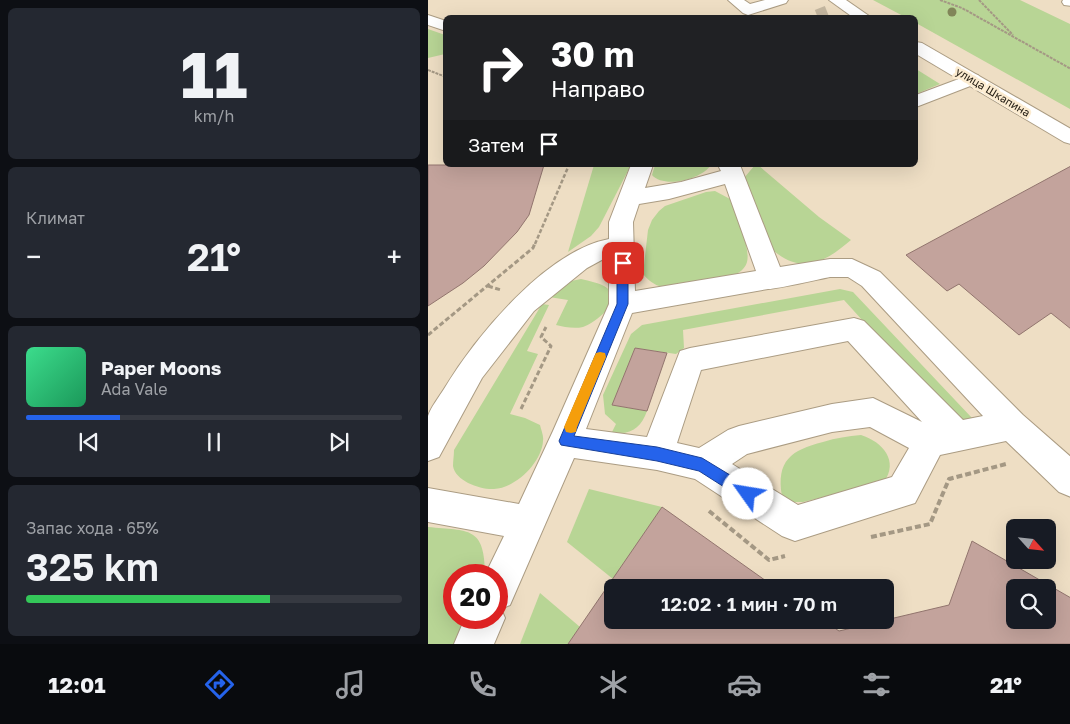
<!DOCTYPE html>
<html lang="ru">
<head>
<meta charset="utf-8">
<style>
	body { margin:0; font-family:"Golos Text",sans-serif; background:#242831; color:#f1f3f6; height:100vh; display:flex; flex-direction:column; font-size:19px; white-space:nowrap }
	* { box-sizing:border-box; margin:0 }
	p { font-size:16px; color:#9ea1a6 }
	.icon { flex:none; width:28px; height:28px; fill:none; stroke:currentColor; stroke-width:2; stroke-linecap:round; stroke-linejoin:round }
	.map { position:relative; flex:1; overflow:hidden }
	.panel { display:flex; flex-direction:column; gap:8px; padding:8px; background:#0d0f14; width:428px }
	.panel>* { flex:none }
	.top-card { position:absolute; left:15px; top:15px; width:475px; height:152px; border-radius:8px; box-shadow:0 5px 20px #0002; background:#202124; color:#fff; overflow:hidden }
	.needle { width:32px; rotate:117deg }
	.fabs { position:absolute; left:578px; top:519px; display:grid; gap:10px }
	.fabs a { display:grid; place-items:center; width:50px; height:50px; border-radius:8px; background:#171b24; box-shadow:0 5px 20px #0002; font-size:25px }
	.speed { position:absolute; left:15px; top:564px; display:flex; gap:10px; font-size:25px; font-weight:700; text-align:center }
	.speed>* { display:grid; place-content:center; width:65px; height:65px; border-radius:50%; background:#171b24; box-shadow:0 5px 20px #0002; line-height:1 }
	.speed .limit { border:8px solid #d22; background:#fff; color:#111 }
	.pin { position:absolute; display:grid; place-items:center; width:42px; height:42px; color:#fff; margin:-21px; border-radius:10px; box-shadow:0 2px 8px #0006 }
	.me { position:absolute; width:55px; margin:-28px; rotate:302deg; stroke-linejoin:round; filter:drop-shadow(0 0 4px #0008) }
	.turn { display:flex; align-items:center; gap:18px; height:105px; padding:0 25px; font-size:22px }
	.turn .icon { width:65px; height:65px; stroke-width:2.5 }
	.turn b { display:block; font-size:35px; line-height:42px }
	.then { display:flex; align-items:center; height:48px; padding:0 25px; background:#0003; gap:10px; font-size:19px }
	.big { font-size:38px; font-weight:600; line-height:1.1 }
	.panel .widget { flex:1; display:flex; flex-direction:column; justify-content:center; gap:8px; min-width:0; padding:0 18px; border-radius:8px; background:#242831 }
	.panel .dial { align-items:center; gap:0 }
	.dial b { font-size:65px; line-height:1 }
	.song { display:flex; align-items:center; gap:15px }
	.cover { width:60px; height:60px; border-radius:8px; background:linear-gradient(135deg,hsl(150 70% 55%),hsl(150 70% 35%)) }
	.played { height:5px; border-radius:2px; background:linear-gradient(90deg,#2563eb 25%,#363941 25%) }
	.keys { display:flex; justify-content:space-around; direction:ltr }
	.heat { display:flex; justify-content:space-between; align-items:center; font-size:28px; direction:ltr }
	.charge { height:8px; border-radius:4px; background:linear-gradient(90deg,#34c759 65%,#363941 0) }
	.trip { position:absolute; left:176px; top:579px; width:290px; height:50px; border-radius:8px; background:#171b24; box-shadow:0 5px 20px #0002; font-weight:600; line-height:50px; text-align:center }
	.tab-bar { display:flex; height:80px; justify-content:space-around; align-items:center; background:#090b0e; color:#9ea1a6 }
	.tab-bar .icon { width:35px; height:35px }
	.tab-bar .active { color:#2563eb }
	.tab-bar b { font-size:22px; color:#f1f3f6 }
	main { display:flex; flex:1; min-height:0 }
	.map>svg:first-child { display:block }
</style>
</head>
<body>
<main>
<section class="panel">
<div class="widget dial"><b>11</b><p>km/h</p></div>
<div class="widget"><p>Климат</p>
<div class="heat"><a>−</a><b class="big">21°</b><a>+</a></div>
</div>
<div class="widget">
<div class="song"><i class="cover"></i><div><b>Paper Moons</b><p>Ada Vale</p></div></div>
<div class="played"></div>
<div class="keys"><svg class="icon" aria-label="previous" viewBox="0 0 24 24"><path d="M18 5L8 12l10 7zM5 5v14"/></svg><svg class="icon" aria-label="pause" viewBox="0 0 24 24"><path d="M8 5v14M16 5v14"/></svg><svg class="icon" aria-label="next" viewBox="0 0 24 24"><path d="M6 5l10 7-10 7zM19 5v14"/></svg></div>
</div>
<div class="widget"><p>Запас хода · 65%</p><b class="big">325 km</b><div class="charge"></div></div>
</section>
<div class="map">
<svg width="643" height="644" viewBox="0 0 643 644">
	<rect width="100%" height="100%" fill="#eedec4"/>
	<g fill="#b8d595">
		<polygon points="445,0 592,0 642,24 642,109 488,23 488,18 477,17"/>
		<polygon points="0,29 17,35 17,54 0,58"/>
		<polygon points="488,69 512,84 488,94"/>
		<polygon points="166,165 203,165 171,227 163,236 140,252"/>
		<path d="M227 165H283C274 179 236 189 224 175Z"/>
		<path d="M327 165H330L391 217 423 240C397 262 375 275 346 251L316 178Z"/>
		<path d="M287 191 302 199C307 214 323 247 319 262 318 266 314 271 310 273 299 280 246 289 234 287 226 285 220 280 215 274L220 230 224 220 231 211 237 206 278 192Z"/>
		<path d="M153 279C161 281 173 283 179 288 196 301 167 323 155 327 146 329 136 327 128 325L140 300 121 297 138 282Z"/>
		<path d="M412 289 425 292 544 418 538 421 528 419 491 383 416 300 255 330 256 348 248 354 207 348 184 405 219 411C213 428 202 436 184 432L188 424 177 414 175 395 203 334 214 325Z"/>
		<path d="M114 304 121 305 99 351 110 354 82 414 97 418 112 425C113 430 116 436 115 441 114 462 88 488 66 489 53 490 27 481 25 466 25 461 26 455 26 450Z"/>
		<path d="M433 435C455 442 471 461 456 482L375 502H363L354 496C348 461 363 450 395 442 408 438 420 436 433 435Z"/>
		<polygon points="161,489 234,507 185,579 139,542"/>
		<path d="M0 527C41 531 57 526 57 575H26V618H40L27 644H0Z"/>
		<polygon points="112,593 152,627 140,644 92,644"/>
	</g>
	<g fill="#c3a39c" stroke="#92756e" fill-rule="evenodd">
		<polygon points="0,165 116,165 101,215 89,232 56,266 35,283 0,306"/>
		<polygon points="643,166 643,329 623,313 591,335 531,284 519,291 478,255"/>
		<polygon points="207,348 239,353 219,411 184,405"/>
		<path d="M234 507 348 588H185V620H395L411 631 521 605 544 541 643 598V644H140ZM586 588H619V620H586Z"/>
	</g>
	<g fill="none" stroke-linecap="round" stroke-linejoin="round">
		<polyline stroke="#c5b7a0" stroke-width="17" stroke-dasharray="17 8" stroke-linecap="butt" points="390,18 400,14"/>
		<defs>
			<g id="minor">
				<polygon points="300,0 316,0 322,4 337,0 360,0 358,3 320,15 315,13"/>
				<polygon points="635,0 643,0 643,6 636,5 634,2"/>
				<polygon points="0,15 18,21 18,31 0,25"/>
				<polygon points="544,74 550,75 553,79 550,83 488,107 488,95"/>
				<path d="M203 165H225L217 188 253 182 293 171 290 165H312L352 267 402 259H424L452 272 595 415 643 457V497L631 492 578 441 512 455 487 503 367 541 354 536 267 479 229 470 146 458 82 605 73 609 77 618 66 644H26L37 618H69V575H57L76 536 0 522V488L91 504 125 431 181 304V256L159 268 106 311 54 378 11 457 0 461C0 449 0 426 0 416 3 407 11 397 16 389 48 336 118 251 181 239V222ZM297 184 328 271 207 291 205 222 211 204 241 199ZM402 277H420L434 286 555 416 535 420 436 321 426 318 262 348 252 351 219 437 158 429 204 313 340 289C344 290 392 279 402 277ZM420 341 494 422 445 398 404 404 311 426 300 430 271 448 249 443 273 370ZM442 427 481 448 464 477 370 505 304 464 319 454 404 432Z"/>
			</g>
			<g id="major">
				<polygon points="401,0 418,0 444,18 426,18"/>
				<polygon points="488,42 494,43 643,129 643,144 636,142 488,54"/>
			</g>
		</defs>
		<use href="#minor" stroke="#ab9c83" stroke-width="2"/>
		<use href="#major" stroke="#ab9c83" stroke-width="2"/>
		<g stroke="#a49884" stroke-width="2" stroke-dasharray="3 1" stroke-linecap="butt">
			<polyline points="512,0 534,8 643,69"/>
			<polyline points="551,0 585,35"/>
			<polyline points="0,70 18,77"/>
		</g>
		<polyline stroke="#a49884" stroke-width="2.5" stroke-dasharray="4 2" stroke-linecap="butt" points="107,244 141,165"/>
		<g stroke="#a49884" stroke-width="3" stroke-dasharray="5 2.5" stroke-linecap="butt">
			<polyline points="60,286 73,290"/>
			<polyline points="0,335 105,248 107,243"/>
			<polyline points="93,409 123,346 113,337 118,327"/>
		</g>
		<g stroke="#a49884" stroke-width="4" stroke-dasharray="6 3" stroke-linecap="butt">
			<polyline points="281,511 341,560 357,556"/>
			<polyline points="443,537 502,524 521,479 578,464"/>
		</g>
		<use href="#minor" fill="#fff" fill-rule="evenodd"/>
		<use href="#major" fill="#fff" fill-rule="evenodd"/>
	</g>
	<circle fill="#818559" cx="524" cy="12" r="4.5"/>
	<polygon fill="#2563eb" stroke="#184099" points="195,259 200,263 200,304 146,436 229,447 274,458 325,489 327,494 325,499 320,501 315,499 271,471 229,461 133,445 131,441 189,304 189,263"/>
	<polygon fill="#f59e0b" points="172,352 177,353 178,357 149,427 148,432 143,433 138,432 136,427 166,357 168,353"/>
	<g text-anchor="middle" stroke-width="5" stroke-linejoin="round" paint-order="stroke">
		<g font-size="11" fill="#201a11" stroke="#fcecd1">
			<text transform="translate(565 92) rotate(31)" y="4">улица Шкапина</text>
		</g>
	</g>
</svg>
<div class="fabs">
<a><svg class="needle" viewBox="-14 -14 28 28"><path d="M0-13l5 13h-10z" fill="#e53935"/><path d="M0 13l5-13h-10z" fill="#9ea1a6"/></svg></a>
<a><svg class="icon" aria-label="search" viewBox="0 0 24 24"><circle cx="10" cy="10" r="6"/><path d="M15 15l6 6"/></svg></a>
</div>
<div class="speed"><div class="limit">20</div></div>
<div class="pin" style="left:195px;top:263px;background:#d93025"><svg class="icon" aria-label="arrive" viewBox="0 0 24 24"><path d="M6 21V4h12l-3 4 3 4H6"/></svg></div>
<svg class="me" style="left:320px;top:494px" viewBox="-20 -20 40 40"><circle r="19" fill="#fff"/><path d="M0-13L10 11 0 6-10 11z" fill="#2563eb"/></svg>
<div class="trip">12:02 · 1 мин · 70 m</div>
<div class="top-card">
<div class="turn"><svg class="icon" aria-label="right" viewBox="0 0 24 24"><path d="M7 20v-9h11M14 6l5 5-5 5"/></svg><div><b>30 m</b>Направо</div></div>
<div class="then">Затем<svg class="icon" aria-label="arrive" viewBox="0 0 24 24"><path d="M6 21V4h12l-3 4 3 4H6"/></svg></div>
</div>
</div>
</main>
<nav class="tab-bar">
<b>12:01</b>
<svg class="icon active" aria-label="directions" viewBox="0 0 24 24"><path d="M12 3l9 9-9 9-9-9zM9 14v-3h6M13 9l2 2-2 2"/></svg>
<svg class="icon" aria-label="music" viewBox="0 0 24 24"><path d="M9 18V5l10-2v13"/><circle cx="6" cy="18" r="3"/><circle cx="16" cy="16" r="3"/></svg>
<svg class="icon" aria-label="phone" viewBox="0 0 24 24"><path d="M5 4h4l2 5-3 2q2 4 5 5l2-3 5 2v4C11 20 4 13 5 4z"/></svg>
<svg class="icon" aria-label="climate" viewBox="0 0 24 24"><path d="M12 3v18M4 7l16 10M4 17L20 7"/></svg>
<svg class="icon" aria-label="car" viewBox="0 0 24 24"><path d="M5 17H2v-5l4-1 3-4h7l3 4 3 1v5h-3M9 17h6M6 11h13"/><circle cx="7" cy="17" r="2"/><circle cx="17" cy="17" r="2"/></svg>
<svg class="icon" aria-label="filters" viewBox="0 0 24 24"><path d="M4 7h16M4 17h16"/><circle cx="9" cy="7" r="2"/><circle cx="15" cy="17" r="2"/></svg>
<b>21°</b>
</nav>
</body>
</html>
